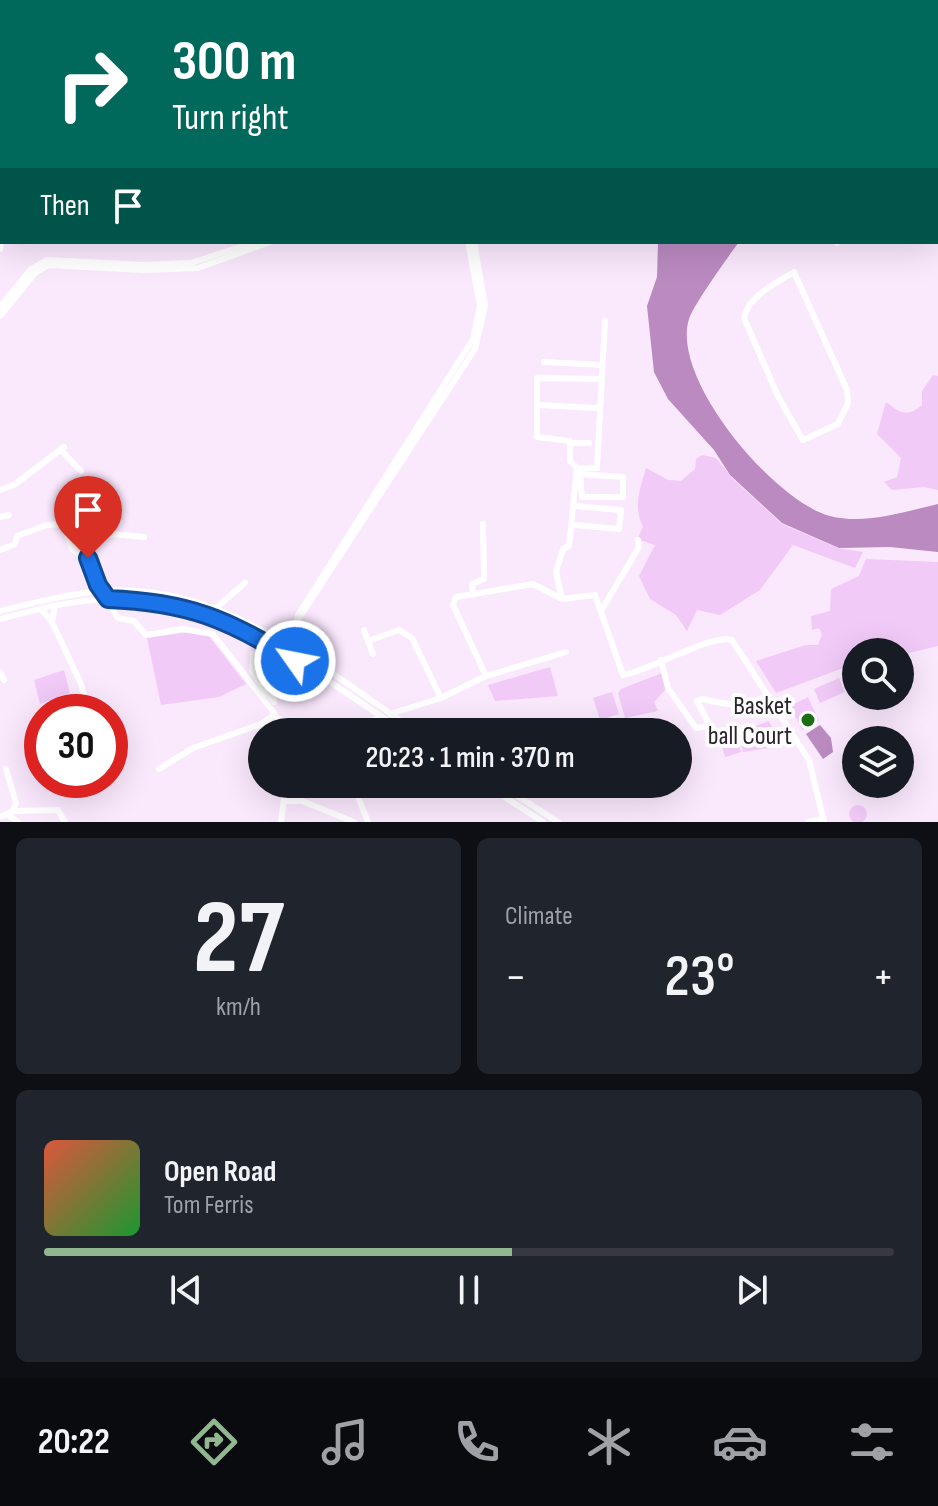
<!DOCTYPE html>
<html lang="en">
<head>
<meta charset="utf-8">
<style>
	body { margin:0; font-family:"Sofia Sans Condensed",sans-serif; background:#20242c; color:#f1f3f6; height:100vh; display:flex; flex-direction:column; font-size:30px; white-space:nowrap }
	* { box-sizing:border-box; margin:0 }
	p { font-size:26px; color:#9ea1a6 }
	.icon { flex:none; width:44px; height:44px; fill:none; stroke:currentColor; stroke-width:2; stroke-linecap:round; stroke-linejoin:round }
	.map { position:relative; height:822px; overflow:hidden }
	.sheet { display:flex; flex-direction:column; gap:16px; padding:16px; background:#0d0f14; flex:1 }
	.sheet>* { flex:none }
	.guide { position:absolute; left:0px; top:0px; width:938px; height:244px; box-shadow:0 8px 32px #0002; background:#00695c; color:#fff; overflow:hidden }
	.fabs { position:absolute; left:842px; top:638px; display:grid; gap:16px }
	.fabs a { display:grid; place-items:center; width:72px; height:72px; border-radius:50%; background:#171b24; box-shadow:0 8px 32px #0002; font-size:40px }
	.speed { position:absolute; left:24px; top:694px; display:flex; gap:16px; font-size:40px; font-weight:700; text-align:center }
	.speed>* { display:grid; place-content:center; width:104px; height:104px; border-radius:50%; background:#171b24; box-shadow:0 8px 32px #0002; line-height:1 }
	.speed .limit { border:12px solid #d22; background:#fff; color:#111 }
	.pin { position:absolute; display:grid; place-items:center; width:68px; height:68px; color:#fff; margin:-82px -34px; border-radius:50% 50% 50% 0; rotate:-45deg; box-shadow:0 0 8px #0007 }
	.pin .icon { rotate:45deg }
	.me { position:absolute; width:88px; margin:-44px; rotate:303deg; stroke-linejoin:round; filter:drop-shadow(0 0 6px #0008) }
	.turn { display:flex; align-items:center; gap:28px; height:168px; padding:0 40px; font-size:36px }
	.turn .icon { width:104px; height:104px; stroke-width:2.5 }
	.turn b { display:block; font-size:56px; line-height:68px }
	.then { display:flex; align-items:center; height:76px; padding:0 40px; background:#0003; gap:16px; font-size:30px }
	.big { font-size:60px; font-weight:600; line-height:1.1 }
	.sheet .card { flex:1; display:flex; flex-direction:column; justify-content:center; gap:12px; min-width:0; padding:0 28px; border-radius:12px; background:#20242c }
	.sheet .dial { align-items:center; gap:0 }
	.dial b { font-size:104px; line-height:1 }
	.song { display:flex; align-items:center; gap:24px }
	.cover { width:96px; height:96px; border-radius:12px; background:linear-gradient(135deg,hsl(10 70% 55%),hsl(130 70% 35%)) }
	.played { height:8px; border-radius:4px; background:linear-gradient(90deg,#91b790 55%,#363941 55%) }
	.keys { display:flex; justify-content:space-around; direction:ltr }
	.heat { display:flex; justify-content:space-between; align-items:center; font-size:44px; direction:ltr }
	.sheet .tiles { flex:1; display:grid; gap:16px; grid-template-columns:1fr 1fr }
	.card:last-child { grid-column:span 2 }
	.trip { position:absolute; left:248px; top:718px; width:444px; height:80px; border-radius:40px; background:#171b24; box-shadow:0 8px 32px #0002; font-weight:600; line-height:80px; text-align:center }
	.menu { display:flex; height:128px; justify-content:space-around; align-items:center; background:#090b0e; color:#9ea1a6 }
	.menu .icon { width:56px; height:56px }
	.menu .selected { color:#91b790 }
	.menu b { font-size:36px; color:#f1f3f6 }
	.map>svg:first-child { display:block }
</style>
</head>
<body>
<div class="map">
<svg width="938" height="822" viewBox="0 0 938 822">
	<rect width="100%" height="100%" fill="#fae8fd"/>
	<g fill="#f1caf7">
		<path d="M933 375 938 376V490L924 487 892 490 884 482 897 477 901 458 877 434 886 402C900 413 907 418 922 405V391Z"/>
		<path d="M702 455 716 458 733 479 782 524 838 548 863 552 855 568 793 545 760 590 720 615 697 610 687 631 676 615 650 599 639 576 655 545 637 539 643 527C633 506 640 490 646 468L668 480 681 481 695 469 696 459Z"/>
		<polygon points="866,559 938,562 938,646 900,655 856,652 856,666 846,667 776,693 756,661 806,645 818,645 822,634 819,628 812,630 811,616 830,611 831,589 859,576"/>
		<polygon points="189,632 208,635 246,684 219,697 161,705 147,638"/>
		<polygon points="550,667 558,696 495,701 488,685"/>
		<polygon points="64,670 70,693 40,704 34,680"/>
		<polygon points="662,673 666,689 654,702 658,711 625,718 618,693 621,689"/>
		<polygon points="839,678 845,692 820,703 814,689"/>
		<polygon points="612,692 619,714 600,720 593,698"/>
		<polygon points="808,697 819,721 802,730 790,706"/>
		<polygon points="769,721 781,746 743,752 739,732"/>
		<polygon points="736,735 741,752 725,757 720,740"/>
		<circle cx="858" cy="814" r="9"/>
	</g>
	<g fill="#ba8ac1">
		<path d="M658 242H739C728 257 694 304 689 319 670 379 775 502 830 516 865 525 903 512 938 504V552L890 547 839 548 782 523 730 475 714 450 668 399 654 372 647 306 657 277Z"/>
		<polygon points="820,725 831,738 833,752 823,759 806,734"/>
	</g>
	<g fill="none" stroke-linecap="round" stroke-linejoin="round">
		<g stroke="#ba8ac1" stroke-width="2">
			<polyline points="932,0 933,2"/>
			<polyline points="936,10 938,15"/>
		</g>
		<g stroke="#fff" stroke-width="6">
			<polyline points="33,0 37,2"/>
			<polyline points="46,0 50,2"/>
			<polyline points="527,0 528,2"/>
			<polyline points="286,2 289,0"/>
			<polyline points="298,2 301,0"/>
			<polyline points="837,242 837,243"/>
			<polyline points="0,249 2,236"/>
			<path d="M793 273C775 283 748 297 744 318L778 396 803 440 838 424 848 403 847 390 794 272"/>
			<polyline points="0,307 31,269 47,260 143,265 191,263 255,242"/>
			<polyline points="0,316 35,273 49,265 143,270 198,268 270,242"/>
			<polyline points="544,362 602,365"/>
			<polyline points="537,405 596,408"/>
			<polyline points="570,443 589,443"/>
			<polyline points="61,450 81,471"/>
			<polyline points="577,468 570,461 570,441 537,437 537,378 598,379"/>
			<polygon points="580,474 623,477 623,497 582,497"/>
			<polyline points="0,490 14,485 64,447"/>
			<polyline points="0,517 9,515"/>
			<polyline points="574,525 619,529 621,510 575,506"/>
			<polyline points="71,546 112,534 144,537"/>
			<polyline points="0,550 15,544 17,536 47,525 62,524 73,550 88,558 98,585 118,618 134,621 146,635 182,629 213,634 275,714 261,724 193,748 159,769"/>
			<polyline points="473,595 472,584 484,579 483,524"/>
			<path d="M562 599 595 595 623 675C647 672 713 633 732 640L809 760 824 822"/>
			<polyline points="216,608 245,583"/>
			<polyline points="41,609 52,622 55,606"/>
			<path d="M0 611C34 603 67 594 102 591 223 581 323 670 418 732"/>
			<polyline points="601,611 639,547 638,540"/>
			<path d="M0 619C35 610 72 600 108 599 224 596 313 673 405 732"/>
			<polyline points="297,621 475,349 485,306 474,242"/>
			<polyline points="52,622 81,684 88,712"/>
			<polyline points="364,630 368,641 399,630 412,638 441,698"/>
			<polyline points="368,641 373,654"/>
			<path d="M294 651C299 640 297 627 298 615L473 339 480 306 468 242"/>
			<path d="M661 660 668 688 696 728 704 727 708 722 697 701 702 699C732 706 739 707 769 696"/>
			<polyline points="0,672 4,680"/>
			<polyline points="486,676 566,652"/>
			<polyline points="262,696 266,692 252,671 253,654 272,662 276,668 267,678 258,664 254,666 265,687 273,691 274,702 266,692"/>
			<polyline points="390,714 441,698 486,676 453,605 456,597 533,584 562,599 556,572 563,549 569,546 577,468 597,468 605,321"/>
			<polyline points="275,716 283,722 286,732"/>
			<polyline points="341,732 382,717"/>
			<polyline points="353,784 368,822"/>
			<polyline points="485,784 543,822"/>
			<polyline points="499,784 558,822"/>
			<polyline points="284,801 302,801 354,822"/>
			<polyline points="13,811 58,810 65,822"/>
			<polyline points="8,815 18,822"/>
			<polyline points="0,817 13,811 16,803 6,769"/>
			<polyline points="281,822 286,784"/>
			<polyline points="808,822 823,819"/>
		</g>
	</g>
	<g fill="none" stroke-linecap="round" stroke-linejoin="round">
		<defs>
			<path id="route" d="M88 558 98 585 108 599C187 602 229 619 295 661"/>
		</defs>
		<use href="#route" stroke="#114b97" stroke-width="20"/>
		<use href="#route" stroke="#1a73e8" stroke-width="14"/>
	</g>
	<circle fill="#1c6e14" stroke="#fcfcfc" stroke-width="3" cx="808" cy="720" r="8"/>
	<g text-anchor="middle" stroke-width="8" stroke-linejoin="round" paint-order="stroke">
		<g font-size="26" fill="#2b232c" stroke="#fcfcfc" text-anchor="end">
			<text x="792" y="714">Basket<tspan x="792" dy="30">ball Court</tspan></text>
		</g>
	</g>
</svg>
<div class="fabs">
<a><svg class="icon" aria-label="search" viewBox="0 0 24 24"><circle cx="10" cy="10" r="6"/><path d="M15 15l6 6"/></svg></a>
<a><svg class="icon" aria-label="layers" viewBox="0 0 24 24"><path d="M12 4l9 5-9 5-9-5zM3 14l9 5 9-5"/></svg></a>
</div>
<div class="speed"><div class="limit">30</div></div>
<div class="pin" style="left:88px;top:558px;background:#d93025"><svg class="icon" aria-label="arrive" viewBox="0 0 24 24"><path d="M6 21V4h12l-3 4 3 4H6"/></svg></div>
<svg class="me" style="left:295px;top:661px" viewBox="-20 -20 40 40"><circle r="17" fill="#1a73e8" stroke="#fff" stroke-width="3"/><path d="M0-11L8 9 0 5-8 9z" fill="#fff"/></svg>
<div class="trip">20:23 · 1 min · 370 m</div>
<div class="guide">
<div class="turn"><svg class="icon" aria-label="right" viewBox="0 0 24 24"><path d="M7 20v-9h11M14 6l5 5-5 5"/></svg><div><b>300 m</b>Turn right</div></div>
<div class="then">Then<svg class="icon" aria-label="arrive" viewBox="0 0 24 24"><path d="M6 21V4h12l-3 4 3 4H6"/></svg></div>
</div>
</div>
<section class="sheet">
<div class="tiles">
<div class="card dial"><b>27</b><p>km/h</p></div>
<div class="card"><p>Climate</p>
<div class="heat"><a>−</a><b class="big">23°</b><a>+</a></div>
</div>
<div class="card">
<div class="song"><i class="cover"></i><div><b>Open Road</b><p>Tom Ferris</p></div></div>
<div class="played"></div>
<div class="keys"><svg class="icon" aria-label="previous" viewBox="0 0 24 24"><path d="M18 5L8 12l10 7zM5 5v14"/></svg><svg class="icon" aria-label="pause" viewBox="0 0 24 24"><path d="M8 5v14M16 5v14"/></svg><svg class="icon" aria-label="next" viewBox="0 0 24 24"><path d="M6 5l10 7-10 7zM19 5v14"/></svg></div>
</div>
</div>
</section>
<nav class="menu">
<b>20:22</b>
<svg class="icon selected" aria-label="directions" viewBox="0 0 24 24"><path d="M12 3l9 9-9 9-9-9zM9 14v-3h6M13 9l2 2-2 2"/></svg>
<svg class="icon" aria-label="music" viewBox="0 0 24 24"><path d="M9 18V5l10-2v13"/><circle cx="6" cy="18" r="3"/><circle cx="16" cy="16" r="3"/></svg>
<svg class="icon" aria-label="phone" viewBox="0 0 24 24"><path d="M5 4h4l2 5-3 2q2 4 5 5l2-3 5 2v4C11 20 4 13 5 4z"/></svg>
<svg class="icon" aria-label="climate" viewBox="0 0 24 24"><path d="M12 3v18M4 7l16 10M4 17L20 7"/></svg>
<svg class="icon" aria-label="car" viewBox="0 0 24 24"><path d="M5 17H2v-5l4-1 3-4h7l3 4 3 1v5h-3M9 17h6M6 11h13"/><circle cx="7" cy="17" r="2"/><circle cx="17" cy="17" r="2"/></svg>
<svg class="icon" aria-label="filters" viewBox="0 0 24 24"><path d="M4 7h16M4 17h16"/><circle cx="9" cy="7" r="2"/><circle cx="15" cy="17" r="2"/></svg>
</nav>
</body>
</html>
